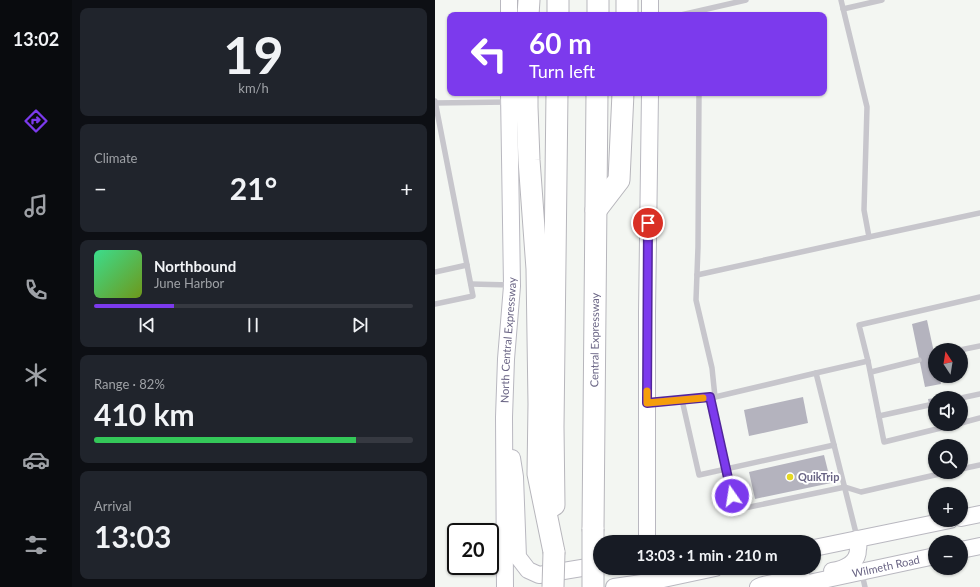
<!DOCTYPE html>
<html lang="en">
<head>
<meta charset="utf-8">
<style>
	body { margin:0; font-family:Lato,sans-serif; background:#20242c; color:#f1f3f6; height:100vh; display:flex; flex-direction:column; font-size:15px; white-space:nowrap }
	* { box-sizing:border-box; margin:0 }
	p { font-size:13px; color:#9ea1a6 }
	.icon { flex:none; width:22px; height:22px; fill:none; stroke:currentColor; stroke-width:2; stroke-linecap:round; stroke-linejoin:round }
	.map { position:relative; flex:1; overflow:hidden }
	.sheet { display:flex; flex-direction:column; gap:8px; padding:8px; background:#0d0f14; width:363px }
	.sheet>* { flex:none }
	.hud { position:absolute; left:12px; top:12px; width:380px; height:84px; border-radius:8px; box-shadow:0 1px 3px #0004; background:#7c3aed; color:#fff; overflow:hidden }
	.needle { width:26px; rotate:348deg }
	.tools { position:absolute; left:493px; top:343px; display:grid; gap:8px }
	.tools a { display:grid; place-items:center; width:40px; height:40px; border-radius:50%; background:#171b24; box-shadow:0 1px 3px #0004; font-size:20px }
	.speed { position:absolute; left:12px; top:523px; display:flex; gap:8px; font-size:20px; font-weight:700; text-align:center }
	.speed>* { display:grid; place-content:center; width:52px; height:52px; border-radius:50%; background:#171b24; box-shadow:0 1px 3px #0004; line-height:1 }
	.speed .limit { border:2px solid #111; border-radius:6px; background:#fff; color:#111 }
	.pin { position:absolute; display:grid; place-items:center; width:34px; height:34px; color:#fff; margin:-17px; border:2px solid #fff; border-radius:50%; box-shadow:0 1px 4px #0007 }
	.me { position:absolute; width:44px; margin:-22px; rotate:347deg; stroke-linejoin:round; filter:drop-shadow(0 0 3px #0008) }
	.turn { display:flex; align-items:center; gap:14px; height:84px; padding:0 16px; font-size:18px }
	.turn .icon { width:52px; height:52px; stroke-width:2.5 }
	.turn b { display:block; font-size:28px; line-height:34px }
	.big { font-size:30px; font-weight:700; line-height:1.1 }
	.sheet .card { flex:1; display:flex; flex-direction:column; justify-content:center; gap:6px; min-width:0; padding:0 14px; border-radius:8px; background:#20242c }
	.sheet .dial { align-items:center; gap:0 }
	.dial b { font-size:52px; line-height:1 }
	.song { display:flex; align-items:center; gap:12px }
	.cover { width:48px; height:48px; border-radius:6px; background:linear-gradient(135deg,hsl(150 70% 55%),hsl(80 70% 35%)) }
	.played { height:4px; border-radius:2px; background:linear-gradient(90deg,#7c3aed 25%,#363941 25%) }
	.keys { display:flex; justify-content:space-around; direction:ltr }
	.heat { display:flex; justify-content:space-between; align-items:center; font-size:22px; direction:ltr }
	.charge { height:6px; border-radius:3px; background:linear-gradient(90deg,#34c759 82%,#363941 0) }
	.trip { position:absolute; left:158px; top:535px; width:228px; height:40px; border-radius:20px; background:#171b24; box-shadow:0 1px 3px #0004; font-weight:700; line-height:40px; text-align:center }
	main { display:flex; flex:1; min-height:0 }
	.menu { display:flex; flex-direction:column; width:72px; justify-content:space-around; align-items:center; background:#090b0e; color:#9ea1a6 }
	.menu .icon { width:28px; height:28px }
	.menu .current { color:#7c3aed }
	.menu b { font-size:18px; color:#f1f3f6 }
	.map>svg:first-child { display:block }
</style>
</head>
<body>
<main>
<nav class="menu">
<b>13:02</b>
<svg class="icon current" aria-label="directions" viewBox="0 0 24 24"><path d="M12 3l9 9-9 9-9-9zM9 14v-3h6M13 9l2 2-2 2"/></svg>
<svg class="icon" aria-label="music" viewBox="0 0 24 24"><path d="M9 18V5l10-2v13"/><circle cx="6" cy="18" r="3"/><circle cx="16" cy="16" r="3"/></svg>
<svg class="icon" aria-label="phone" viewBox="0 0 24 24"><path d="M5 4h4l2 5-3 2q2 4 5 5l2-3 5 2v4C11 20 4 13 5 4z"/></svg>
<svg class="icon" aria-label="climate" viewBox="0 0 24 24"><path d="M12 3v18M4 7l16 10M4 17L20 7"/></svg>
<svg class="icon" aria-label="car" viewBox="0 0 24 24"><path d="M5 17H2v-5l4-1 3-4h7l3 4 3 1v5h-3M9 17h6M6 11h13"/><circle cx="7" cy="17" r="2"/><circle cx="17" cy="17" r="2"/></svg>
<svg class="icon" aria-label="filters" viewBox="0 0 24 24"><path d="M4 7h16M4 17h16"/><circle cx="9" cy="7" r="2"/><circle cx="15" cy="17" r="2"/></svg>
</nav>
<section class="sheet">
<div class="card dial"><b>19</b><p>km/h</p></div>
<div class="card"><p>Climate</p>
<div class="heat"><a>−</a><b class="big">21°</b><a>+</a></div>
</div>
<div class="card">
<div class="song"><i class="cover"></i><div><b>Northbound</b><p>June Harbor</p></div></div>
<div class="played"></div>
<div class="keys"><svg class="icon" aria-label="previous" viewBox="0 0 24 24"><path d="M18 5L8 12l10 7zM5 5v14"/></svg><svg class="icon" aria-label="pause" viewBox="0 0 24 24"><path d="M8 5v14M16 5v14"/></svg><svg class="icon" aria-label="next" viewBox="0 0 24 24"><path d="M6 5l10 7-10 7zM19 5v14"/></svg></div>
</div>
<div class="card"><p>Range · 82%</p><b class="big">410 km</b><div class="charge"></div></div>
<div class="card"><p>Arrival</p><b class="big">13:03</b></div>
</section>
<div class="map">
<svg width="545" height="587" viewBox="0 0 545 587">
	<rect width="100%" height="100%" fill="#f3f6f2"/>
	<g fill="#b4b3be">
		<polygon points="492,320 500,357 500,376 504,376 506,384 490,387 477,324"/>
		<polygon points="368,397 373,423 314,436 309,410"/>
		<polygon points="500,398 500,423 498,423 493,399"/>
		<polygon points="389,455 396,483 320,499 314,472"/>
	</g>
	<g fill="none" stroke-linecap="round" stroke-linejoin="round">
		<defs>
			<g id="secondary">
				<polyline points="74,15 74,0"/>
				<polyline points="215,15 215,0"/>
				<polyline points="77,458 80,477 83,557 93,570 104,575 165,565"/>
				<polyline points="526,518 545,514"/>
				<polyline points="212,542 212,313 215,93"/>
				<polyline points="379,548 515,520"/>
				<polyline points="526,550 545,546"/>
				<path d="M397 571C409 569 423 564 423 549 424 546 423 542 422 539"/>
				<path id="s1" d="M70 587 69 417 71 359 77 286 74 93"/>
				<polyline points="179,587 214,582 280,568"/>
				<polyline points="323,587 328,585 367,577"/>
				<path id="s2" d="M355 587 500 556"/>
			</g>
			<g id="motorway">
				<polyline points="93,15 94,0"/>
				<polyline points="123,15 123,0"/>
				<polyline points="163,15 163,0"/>
				<polyline points="192,15 192,0"/>
				<polyline points="92,93 92,107 94,160 102,269 104,404 103,474 119,552"/>
				<polyline points="161,210 184,180 188,93"/>
				<polyline points="119,505 118,427 122,93"/>
				<path id="s3" d="M158 529 162 93"/>
			</g>
		</defs>
		<use href="#secondary" stroke="#b9b8c0" stroke-width="18"/>
		<use href="#motorway" stroke="#b7b6bc" stroke-width="23"/>
		<g stroke="#c7c6cc" stroke-width="5.5">
			<polyline points="408,9 447,0"/>
			<polyline points="246,15 311,0"/>
			<polyline points="264,93 263,247 261,300 277,368 280,397"/>
			<polyline points="0,101 38,296 0,304"/>
			<polyline points="0,103 73,102"/>
			<polyline points="434,237 545,213"/>
			<polyline points="0,272 32,265"/>
			<polyline points="262,275 434,237 429,210 432,107 406,0"/>
			<polyline points="36,284 75,285"/>
			<polyline points="525,350 545,346"/>
			<polyline points="433,361 449,442 522,424"/>
			<polyline points="436,372 484,360"/>
			<polyline points="381,373 433,361 424,325 545,297"/>
			<polyline points="275,397 300,510 410,487 426,492 513,472"/>
			<polyline points="526,398 545,394"/>
			<polyline points="247,400 264,475 399,445"/>
			<polyline points="214,403 280,397 381,373 422,537"/>
			<polyline points="444,416 494,405"/>
			<polyline points="526,423 545,418"/>
			<polyline points="526,469 545,465"/>
			<polyline points="427,574 430,587"/>
		</g>
		<use href="#secondary" stroke="#fff" stroke-width="16"/>
		<use href="#motorway" stroke="#fff" stroke-width="21"/>
		<defs>
			<g id="motorway-bridge">
				<polyline points="118,587 119,552"/>
				<polyline points="158,587 158,529"/>
			</g>
		</defs>
		<use href="#motorway-bridge" stroke="#b7b6bc" stroke-width="23" stroke-linecap="butt"/>
		<use href="#motorway-bridge" stroke="#fff" stroke-width="21"/>
	</g>
	<g fill="none" stroke-linecap="round" stroke-linejoin="round">
		<defs>
			<polyline id="route" points="213,223 212,403 275,397 297,496"/>
		</defs>
		<use href="#route" stroke="#51269a" stroke-width="10"/>
		<use href="#route" stroke="#7c3aed" stroke-width="7"/>
		<polyline stroke="#f59e0b" stroke-width="7" points="212,391 212,403 268,398"/>
	</g>
	<circle fill="#e5d823" stroke="#fff" stroke-width="1.5" cx="355" cy="477" r="4"/>
	<g text-anchor="middle" stroke-width="4" stroke-linejoin="round" paint-order="stroke">
		<g font-size="11" fill="#696484" stroke="#fff">
			<text dy="4" stroke="none"><textPath href="#s1" startOffset="247">North Central Expressway</textPath></text>
			<text dy="4" stroke="none"><textPath href="#s3" startOffset="189">Central Expressway</textPath></text>
			<text dy="4" stroke="none"><textPath href="#s2" startOffset="98">Wilmeth Road</textPath></text>
		</g>
		<g font-size="11" font-weight="bold" fill="#696484" stroke="#fff" text-anchor="start">
			<text x="363" y="481">QuikTrip</text>
		</g>
	</g>
</svg>
<div class="tools">
<a><svg class="needle" viewBox="-14 -14 28 28"><path d="M0-13l5 13h-10z" fill="#e53935"/><path d="M0 13l5-13h-10z" fill="#9ea1a6"/></svg></a>
<a><svg class="icon" aria-label="sound" viewBox="0 0 24 24"><path d="M4 9h4l5-4v14l-5-4H4zM17 9q2 3 0 6"/></svg></a>
<a><svg class="icon" aria-label="search" viewBox="0 0 24 24"><circle cx="10" cy="10" r="6"/><path d="M15 15l6 6"/></svg></a>
<a>+</a>
<a>−</a>
</div>
<div class="speed"><div class="limit">20</div></div>
<div class="pin" style="left:213px;top:223px;background:#d93025"><svg class="icon" aria-label="arrive" viewBox="0 0 24 24"><path d="M6 21V4h12l-3 4 3 4H6"/></svg></div>
<svg class="me" style="left:297px;top:496px" viewBox="-20 -20 40 40"><circle r="17" fill="#7c3aed" stroke="#fff" stroke-width="3"/><path d="M0-11L8 9 0 5-8 9z" fill="#fff"/></svg>
<div class="trip">13:03 · 1 min · 210 m</div>
<div class="hud">
<div class="turn"><svg class="icon" aria-label="left" viewBox="0 0 24 24"><path d="M17 20v-9H6M10 6l-5 5 5 5"/></svg><div><b>60 m</b>Turn left</div></div>
</div>
</div>
</main>
</body>
</html>
